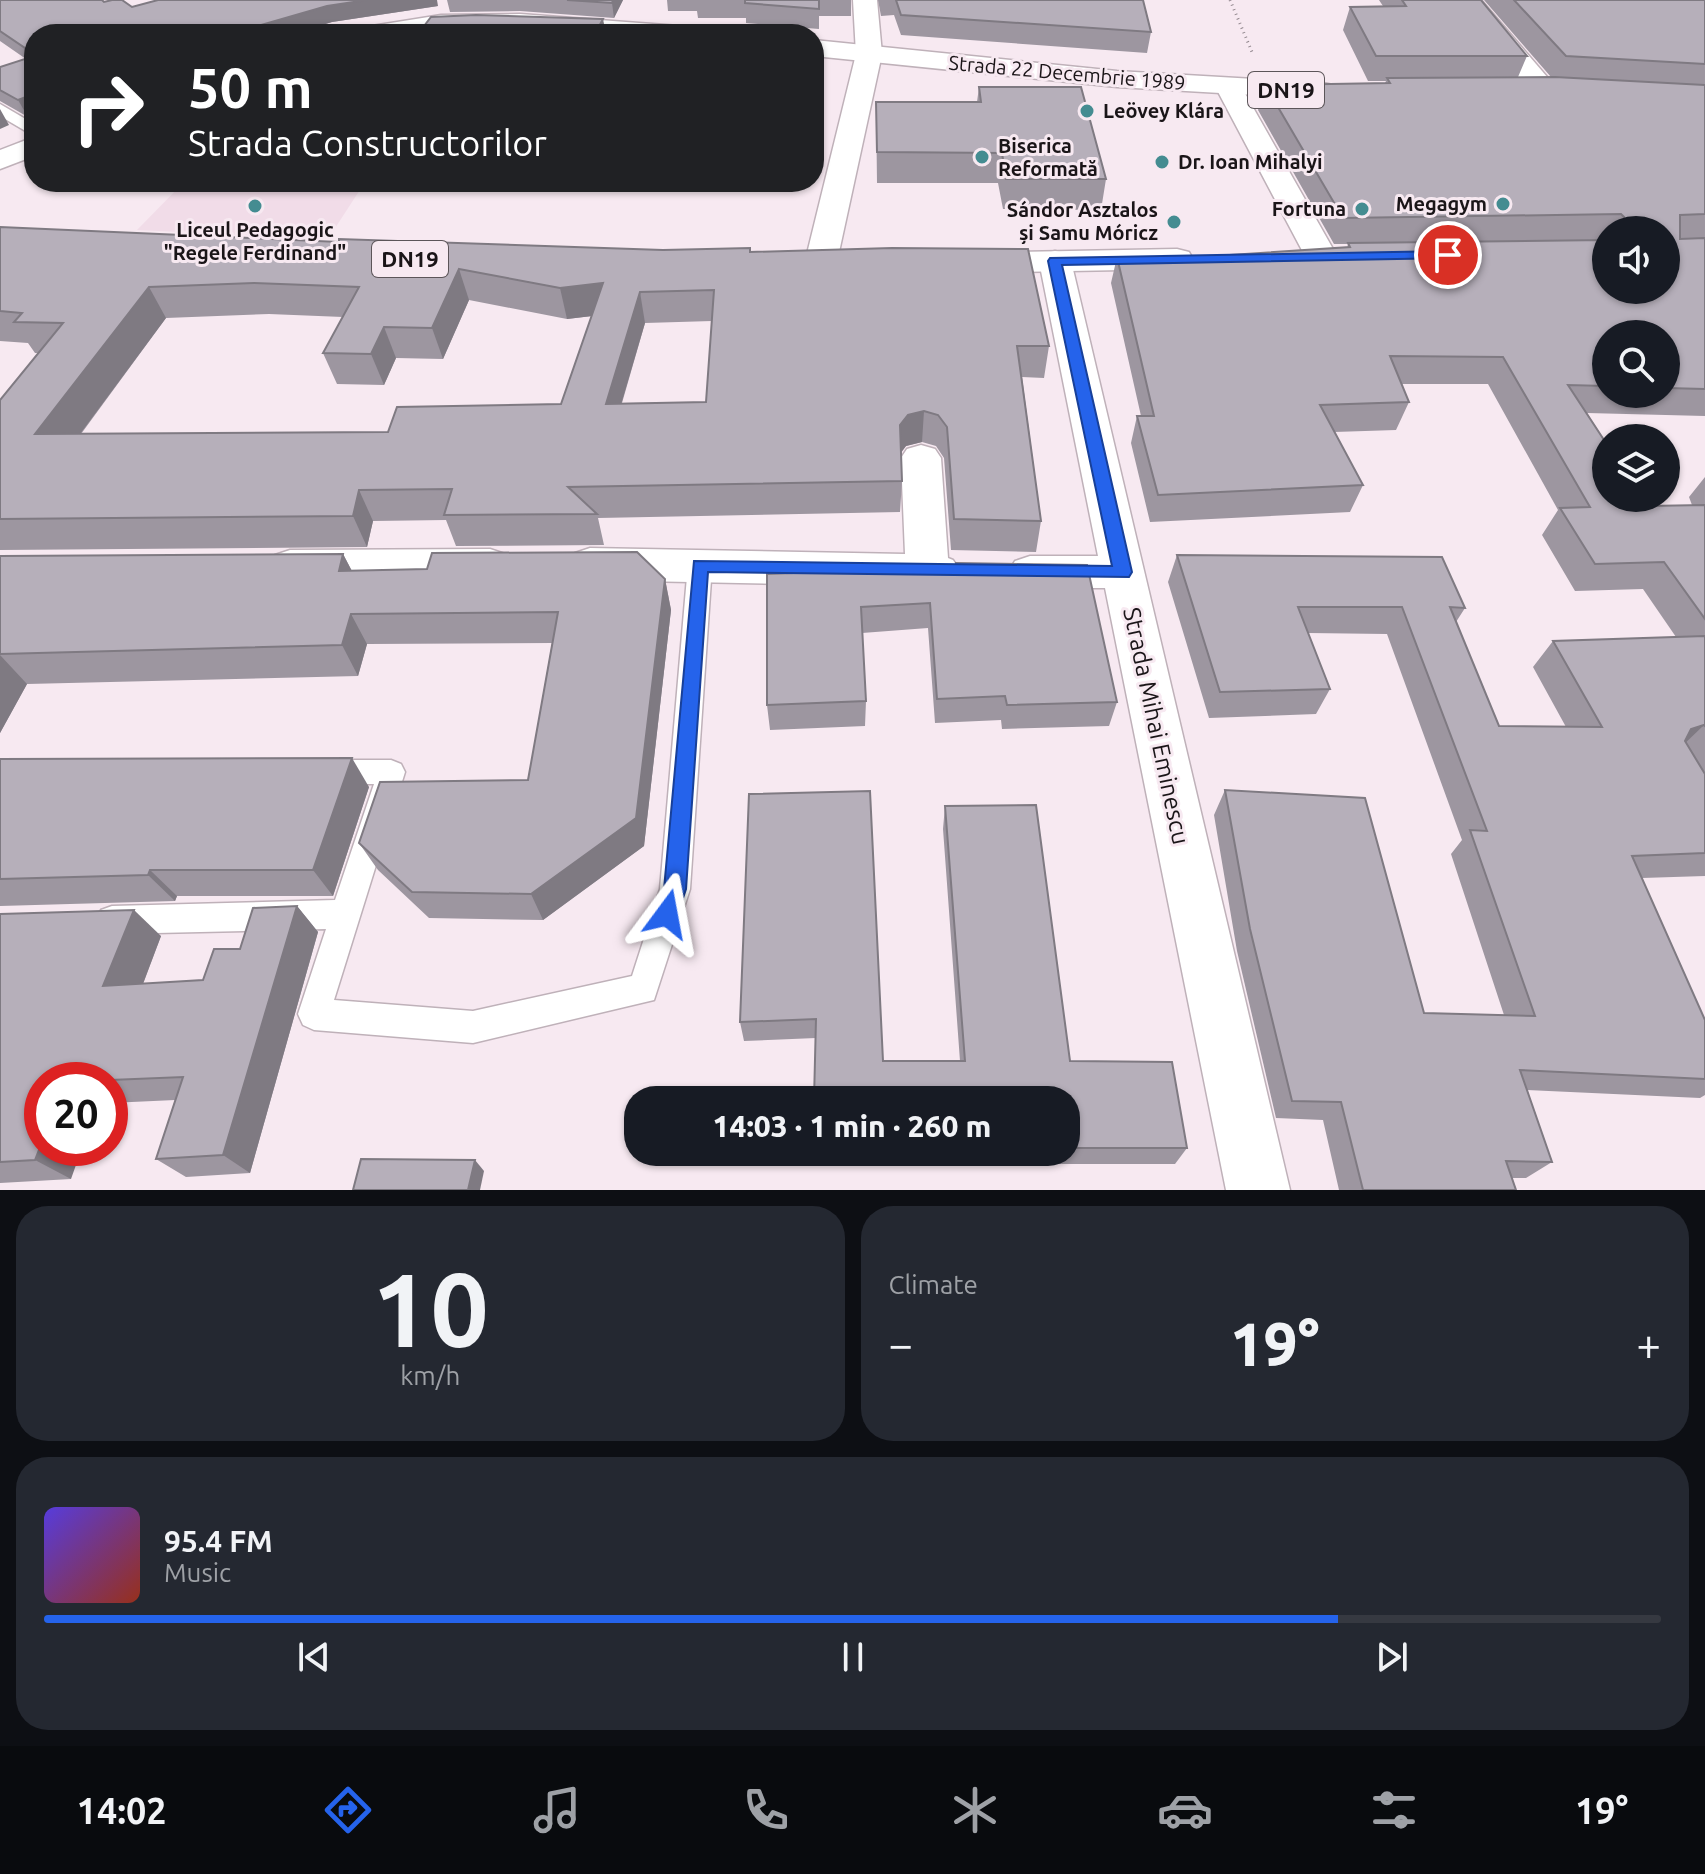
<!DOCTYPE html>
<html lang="en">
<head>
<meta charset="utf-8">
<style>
	body { margin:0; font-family:Ubuntu,sans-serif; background:#242831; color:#f1f3f6; height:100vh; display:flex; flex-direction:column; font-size:30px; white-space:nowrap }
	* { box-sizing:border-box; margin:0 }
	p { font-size:26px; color:#9ea1a6 }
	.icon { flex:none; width:44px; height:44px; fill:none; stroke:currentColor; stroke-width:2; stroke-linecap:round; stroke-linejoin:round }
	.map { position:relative; height:1190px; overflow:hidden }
	.side { display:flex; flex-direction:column; gap:16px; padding:16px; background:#0d0f14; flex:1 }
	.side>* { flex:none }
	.hud { position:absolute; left:24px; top:24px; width:800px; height:168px; border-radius:32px; box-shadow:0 2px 6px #0004; background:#202124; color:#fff; overflow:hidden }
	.controls { position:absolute; left:1592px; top:216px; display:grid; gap:16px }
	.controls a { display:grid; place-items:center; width:88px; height:88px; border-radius:50%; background:#171b24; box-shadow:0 2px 6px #0004; font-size:40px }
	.speed { position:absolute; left:24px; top:1062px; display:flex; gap:16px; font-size:40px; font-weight:700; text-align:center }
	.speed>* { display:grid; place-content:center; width:104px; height:104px; border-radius:50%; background:#171b24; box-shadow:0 2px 6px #0004; line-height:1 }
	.speed .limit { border:12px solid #d22; background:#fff; color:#111 }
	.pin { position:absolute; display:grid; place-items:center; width:68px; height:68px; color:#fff; margin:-34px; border:4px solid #fff; border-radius:50%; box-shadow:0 2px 8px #0007 }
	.me { position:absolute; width:88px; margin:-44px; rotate:13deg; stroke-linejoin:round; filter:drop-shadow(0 0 6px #0008) }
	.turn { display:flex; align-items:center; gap:28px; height:168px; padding:0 32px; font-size:36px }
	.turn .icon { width:104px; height:104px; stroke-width:2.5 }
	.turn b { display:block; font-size:56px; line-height:68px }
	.big { font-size:60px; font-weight:800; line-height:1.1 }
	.side .tile { flex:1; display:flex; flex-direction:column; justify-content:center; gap:12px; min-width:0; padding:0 28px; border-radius:32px; background:#242831 }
	.side .dial { align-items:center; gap:0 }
	.dial b { font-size:104px; line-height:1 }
	.song { display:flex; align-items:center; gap:24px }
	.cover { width:96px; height:96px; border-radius:12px; background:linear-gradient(135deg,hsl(250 70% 55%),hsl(10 70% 35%)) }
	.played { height:8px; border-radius:4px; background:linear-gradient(90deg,#2563eb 80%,#363941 80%) }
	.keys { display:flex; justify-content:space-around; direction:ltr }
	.heat { display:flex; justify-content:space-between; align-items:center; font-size:44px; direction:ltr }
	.side .tiles { flex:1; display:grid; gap:16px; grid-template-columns:1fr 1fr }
	.tile:last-child { grid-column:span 2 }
	.trip { position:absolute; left:624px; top:1086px; width:456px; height:80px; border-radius:32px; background:#171b24; box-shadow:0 2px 6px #0004; font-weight:800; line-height:80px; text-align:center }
	.dock { display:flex; height:128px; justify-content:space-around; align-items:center; background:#090b0e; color:#9ea1a6 }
	.dock .icon { width:56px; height:56px }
	.dock .current { color:#2563eb }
	.dock b { font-size:36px; color:#f1f3f6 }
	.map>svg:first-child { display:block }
</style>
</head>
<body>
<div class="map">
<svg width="1705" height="1190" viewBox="0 0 1705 1190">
	<rect width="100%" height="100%" fill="#f7e9f1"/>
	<polygon fill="#f1dce8" points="184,182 365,182 328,239 137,230"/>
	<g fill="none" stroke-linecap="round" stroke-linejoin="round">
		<defs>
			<g id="lane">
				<polygon points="0,104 34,124 34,136 0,116"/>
				<polygon points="700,556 708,559 712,565 690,889 654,1000 473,1043 314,1030 303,1025 298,1014 326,929 112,934 101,930 97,920 101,910 112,906 335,900 374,784 328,784 318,780 314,772 318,764 328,760 391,760 401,764 405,772 334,1000 473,1011 632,976 660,889 688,565 692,559"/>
			</g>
			<g id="street">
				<polygon points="1456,0 1481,0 1554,85 1557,91 1554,97 1534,97"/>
				<polygon points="1229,80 1239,82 1242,88 1337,256 1333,263 1321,266 1309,263 1305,256 1216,88 1219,82"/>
				<polygon points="1055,251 1067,254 1071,261 1290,1190 1226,1190 1105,588 1030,588 1015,583 1008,572 1015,561 1030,556 1098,556 1039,261 1043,254"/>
				<polygon points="921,445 935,449 941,458 948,558 953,560 960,571 953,582 927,587 590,580 575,575 569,564 575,553 590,548 905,554 901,458 907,449"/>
				<polygon points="490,549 505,554 511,565 505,576 490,581 290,582 275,577 268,566 275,555 290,550"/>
			</g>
			<polygon id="secondary" points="853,0 877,0 882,54 836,266 832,273 820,276 808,273 804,266 856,54"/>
			<g id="primary">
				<polygon points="520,14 679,26 688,29 692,34 480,28 349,34 353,29 441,15"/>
				<polygon points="814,40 1117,71 1323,83 1333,85 1336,91 1333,97 1323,99 1117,87 814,56"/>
				<polygon points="34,137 34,156 0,169 0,150"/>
				<polygon points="1177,249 1189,252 1193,259 1189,266 1177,269 970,273 958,270 954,263 958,256 970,253"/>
			</g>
		</defs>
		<use href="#lane" stroke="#bfb1b9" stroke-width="3"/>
		<use href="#street" stroke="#bfb1b9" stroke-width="3"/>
		<use href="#secondary" stroke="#bfb1b9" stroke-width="3"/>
		<use href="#primary" stroke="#bfb1b9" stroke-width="3"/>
		<polyline stroke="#93898f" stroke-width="3" stroke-dasharray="1 4" stroke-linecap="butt" points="1230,0 1252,52"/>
		<use href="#lane" fill="#fff" fill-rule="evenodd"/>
		<use href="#street" fill="#fff" fill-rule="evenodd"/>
		<use href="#secondary" fill="#fff" fill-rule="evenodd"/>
		<use href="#primary" fill="#fff" fill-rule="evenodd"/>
	</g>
	<g fill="#9d96a0" fill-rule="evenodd">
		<polygon points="0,0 104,2 132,7 438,6 332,22 292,34 34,34 34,115 28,117 0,101 0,67 26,59 0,41"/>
		<polygon points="447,0 623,0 614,18 520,11 450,12"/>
		<polygon points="667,0 851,0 851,16 819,16 819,29 746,23 746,18 698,18 697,11 668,11"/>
		<polygon points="878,0 1143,0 1151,32 1147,53 901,35 894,15 881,16"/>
		<path d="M1379 0H1481L1527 56 1518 77H1551L1484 0H1705V416L1587 413 1647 506 1692 505 1689 497 1705 477V876L1642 878 1705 1020V1095L1700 1098 1527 1090 1552 1162 1526 1178H1512L1516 1190H1339L1323 1120 1276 1118 1237 951 1214 815 1225 790 1424 1013 1504 1015 1451 854 1462 840 1387 634 1308 633 1330 689 1316 714 1209 718 1168 582 1177 555 1465 608 1456 622 1499 726 1566 727 1533 667 1553 641 1676 637 1643 589 1575 591 1542 535 1558 510 1488 384H1401L1409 402 1396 430 1334 432 1363 485 1350 512 1150 522 1131 443 1137 416H1141L1111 283 1117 257 1168 259 1347 248 1348 244H1334L1258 110 1265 85 1385 83 1386 81H1368L1343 30 1350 7 1383 6ZM1606 230H1666L1606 290ZM1606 334H1666V394H1606Z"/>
		<polygon points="979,87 1106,179 1101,210 1003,209 998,183 877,183 876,102 977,102"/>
		<path d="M0 227 339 242 750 252 1049 346 1044 378 1022 377 1041 521 1036 552 951 550 944 458 936 446 922 442 906 446 901 453 902 481 900 512 598 518 604 545 456 546 446 520 373 521 367 547 0 550V400L39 353H35L28 343 0 341ZM469 300 567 319 592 316 561 404 388 432 81 434 166 318 269 314 343 317 323 353 337 384 384 385 396 358 443 359ZM712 321 706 402 622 403 645 323Z"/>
		<polygon points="343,554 352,571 665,579 671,610 644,846 543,920 429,918 378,870 359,843 528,780 552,643 367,644 358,676 27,684 0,733 0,556"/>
		<polygon points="956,567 1117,702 1109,726 1002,729 1001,720 935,723 928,628 862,633 866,701 865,726 770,730 767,705 767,574"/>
		<polygon points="0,759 369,787 333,896 177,896 175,901 0,906"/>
		<polygon points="749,794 883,1061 960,1061 943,829 945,806 1070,1061 1187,1148 1175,1164 815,1164 813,1152 1066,1152 1066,1100 814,1100 816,1038 744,1041 740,1022"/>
		<polygon points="297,906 318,932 250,1173 186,1177 156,1159 175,1100 110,1103 110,1080 42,1080 71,1179 0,1183 0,914 161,936 143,984 203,980 240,949"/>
	</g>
	<g fill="#7f7a82">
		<polygon points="367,0 437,0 438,6 332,22 292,34 230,34 327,6"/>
		<polygon points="613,0 623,0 614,18 612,3"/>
		<polygon points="603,19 606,34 595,34"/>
		<polygon points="34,94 34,115 28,117 18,100"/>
		<polygon points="0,109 9,125 0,129"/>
		<polygon points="459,269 469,300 443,359 432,328"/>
		<polygon points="603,283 609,314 567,319 560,288"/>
		<polygon points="149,287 166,318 57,465 35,434"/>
		<polygon points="640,292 645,323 612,435 606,404"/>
		<polygon points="384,327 396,358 384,385 371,354"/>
		<polygon points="924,411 922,442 906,446 898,456 900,425 908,415"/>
		<polygon points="359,490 373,521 367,547 353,516"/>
		<polygon points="343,554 359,585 339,571"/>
		<polygon points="665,579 671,610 644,846 543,920 531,894"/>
		<polygon points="351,614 367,644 358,676 342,645"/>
		<polygon points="0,655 27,684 0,733"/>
		<polygon points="1704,725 1678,750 1691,729"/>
		<polygon points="352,758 369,787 333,896 313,870"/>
		<polygon points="150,870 177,896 175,901 148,875"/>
		<polygon points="297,906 318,932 250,1173 223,1155"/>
		<polygon points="134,910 161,936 133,1010 103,986"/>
		<polygon points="42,1142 42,1148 82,1148 71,1179 35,1160"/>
		<polygon points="475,1160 484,1171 480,1190 468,1190"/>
	</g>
	<g fill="#b6afba" stroke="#7f7a82" stroke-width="2" fill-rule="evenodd">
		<polygon points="0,0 102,0 104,2 112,0 122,0 132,7 158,0 367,0 327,6 230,34 34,34 34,54 0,31"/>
		<polygon points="567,0 613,0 612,3"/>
		<polygon points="745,0 819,0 819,9 745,3"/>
		<polygon points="896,0 1143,0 1151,32 901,15"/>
		<polygon points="1402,0 1481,0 1527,56 1376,56 1350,7 1406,6"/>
		<polygon points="1514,0 1705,0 1705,64 1566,56"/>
		<polygon points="476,15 603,19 595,34 418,34 431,17"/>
		<polygon points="34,56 34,94 18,100 0,90 0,67"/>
		<polygon points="1555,77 1705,85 1705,214 1680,215 1680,239 1705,238 1705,389 1666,388 1666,334 1606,334 1606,386 1568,385 1606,443 1606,498 1642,498 1647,506 1705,505 1705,619 1664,562 1595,564 1560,508 1590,507 1503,357 1390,356 1409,402 1320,405 1363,485 1158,495 1137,416 1154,416 1117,257 1168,259 1350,247 1348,243 1606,240 1606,290 1666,290 1666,230 1624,230 1624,217 1621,214 1343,218 1265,85 1390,83 1387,78"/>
		<polygon points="979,87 1081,87 1106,179 1006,179 1002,153 877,152 876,102 981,102"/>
		<path d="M0 227 339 242V239L663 250 750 248V252L892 248 1028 249 1049 346H1017L1041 521 954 519 947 427 938 415 924 411 908 415 900 425 902 481 568 487 597 514 444 515 452 489 359 490 353 516 0 519V400L63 323 14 322 22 313 0 311ZM459 269 560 288 603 283 561 404 397 407 388 432 35 434 149 287 254 283 359 287 323 353 371 354 384 327 432 328ZM714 290 706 402 606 404 640 292Z"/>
		<polygon points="637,552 665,579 636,818 531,894 412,892 359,843 380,782 528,780 558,612 351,614 342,645 0,654 0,556 343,554 339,571 427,569 432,553"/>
		<polygon points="1177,555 1442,557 1465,608 1450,607 1499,726 1602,727 1553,641 1705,636 1705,726 1704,725 1691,729 1685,741 1705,774 1705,853 1632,856 1705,1020 1705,1079 1520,1070 1552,1162 1506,1161 1516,1190 1363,1190 1341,1102 1292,1101 1250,929 1225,790 1365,798 1424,1013 1535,1016 1470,830 1487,831 1402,607 1298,607 1330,689 1220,692"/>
		<polygon points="956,563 1087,565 1117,702 1007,705 1005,696 937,699 930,603 861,607 866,701 767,705 767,574 956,567"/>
		<polygon points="352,758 313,870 150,870 148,875 0,879 0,759"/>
		<polygon points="870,791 883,1061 965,1061 945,806 1036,805 1070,1061 1172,1062 1187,1148 1066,1148 1066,1100 814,1100 816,1019 740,1022 749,794"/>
		<polygon points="297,906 223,1155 156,1159 183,1077 110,1080 42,1080 42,1142 35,1160 0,1162 0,914 134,910 103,986 203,980 214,949 240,949 253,908"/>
		<polygon points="361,1159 475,1160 468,1190 353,1190"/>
	</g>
	<polygon fill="#2563eb" stroke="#184099" stroke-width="2" points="1448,251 1453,252 1453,258 1062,265 1132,572 1129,577 708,572 686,889 675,922 667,925 659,922 656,914 664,889 694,561 1112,566 1048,261 1050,258"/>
	<g fill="#448c91" stroke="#f7e9f1" stroke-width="3">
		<circle cx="1087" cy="111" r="8"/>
		<circle cx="982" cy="157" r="8"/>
		<circle cx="1162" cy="162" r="8"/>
		<circle cx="1503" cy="204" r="8"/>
		<circle cx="255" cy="206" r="8"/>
		<circle cx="1362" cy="209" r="8"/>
		<circle cx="1174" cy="222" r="8"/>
	</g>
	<g text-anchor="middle" stroke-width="6" stroke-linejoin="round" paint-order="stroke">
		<g font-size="20" fill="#1a1518" stroke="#f7e9f1">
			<text transform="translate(1067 73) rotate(5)" y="7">Strada 22 Decembrie 1989</text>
		</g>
		<g font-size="20" font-weight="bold" fill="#1a1518" stroke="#f7e9f1" text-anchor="start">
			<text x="1103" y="118">Leövey Klára</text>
			<text x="998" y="153">Biserica<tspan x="998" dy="23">Reformată</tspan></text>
			<text x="1178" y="169">Dr. Ioan Mihalyi</text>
			<text x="1487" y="211" text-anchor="end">Megagym</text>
			<text x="1346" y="216" text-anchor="end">Fortuna</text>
			<text x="1158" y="217" text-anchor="end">Sándor Asztalos<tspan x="1158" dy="23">și Samu Móricz</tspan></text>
			<text x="255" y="237" text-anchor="middle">Liceul Pedagogic<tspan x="255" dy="23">"Regele Ferdinand"</tspan></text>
		</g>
		<g fill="#f7e9f1" stroke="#5c5559" stroke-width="2">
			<rect x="1248" y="72" width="76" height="36" rx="6"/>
			<rect x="372" y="241" width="76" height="36" rx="6"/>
		</g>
		<g font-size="22" font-weight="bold" fill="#1a1518">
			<text x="1286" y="98">DN19</text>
			<text x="410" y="267">DN19</text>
		</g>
		<g font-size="24" fill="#1a1518" stroke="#f7e9f1">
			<text transform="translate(1156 726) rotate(78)" y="8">Strada Mihai Eminescu</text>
		</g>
	</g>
</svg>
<div class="controls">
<a><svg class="icon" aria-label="sound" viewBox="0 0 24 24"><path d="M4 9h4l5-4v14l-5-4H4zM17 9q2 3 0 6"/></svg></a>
<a><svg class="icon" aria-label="search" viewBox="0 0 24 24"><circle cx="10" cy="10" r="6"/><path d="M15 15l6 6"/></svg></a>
<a><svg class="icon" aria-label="layers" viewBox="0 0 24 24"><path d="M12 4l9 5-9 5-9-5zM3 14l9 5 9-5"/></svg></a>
</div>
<div class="speed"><div class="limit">20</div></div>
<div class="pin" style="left:1448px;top:255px;background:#d93025"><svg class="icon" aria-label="arrive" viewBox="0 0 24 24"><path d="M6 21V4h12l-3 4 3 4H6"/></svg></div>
<svg class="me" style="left:667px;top:914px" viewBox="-20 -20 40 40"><path d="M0-17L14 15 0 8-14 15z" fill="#2563eb" stroke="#fff" stroke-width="4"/></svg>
<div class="trip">14:03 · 1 min · 260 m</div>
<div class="hud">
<div class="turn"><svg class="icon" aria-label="right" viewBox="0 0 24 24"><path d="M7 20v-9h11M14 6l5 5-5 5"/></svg><div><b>50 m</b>Strada Constructorilor</div></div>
</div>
</div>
<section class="side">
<div class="tiles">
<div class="tile dial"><b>10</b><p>km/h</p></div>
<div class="tile"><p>Climate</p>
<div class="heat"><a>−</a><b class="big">19°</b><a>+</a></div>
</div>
<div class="tile">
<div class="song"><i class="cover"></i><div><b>95.4 FM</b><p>Music</p></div></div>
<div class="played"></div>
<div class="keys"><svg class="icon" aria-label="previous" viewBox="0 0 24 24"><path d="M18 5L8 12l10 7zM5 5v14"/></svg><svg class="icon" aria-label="pause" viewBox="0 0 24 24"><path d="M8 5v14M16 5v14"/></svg><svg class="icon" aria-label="next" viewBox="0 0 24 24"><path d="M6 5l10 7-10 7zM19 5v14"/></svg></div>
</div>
</div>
</section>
<nav class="dock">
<b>14:02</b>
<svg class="icon current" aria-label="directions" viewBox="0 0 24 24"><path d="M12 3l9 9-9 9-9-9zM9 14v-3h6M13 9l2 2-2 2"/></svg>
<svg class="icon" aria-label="music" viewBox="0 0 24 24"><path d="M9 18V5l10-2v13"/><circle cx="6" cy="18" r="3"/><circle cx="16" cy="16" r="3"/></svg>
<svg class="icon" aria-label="phone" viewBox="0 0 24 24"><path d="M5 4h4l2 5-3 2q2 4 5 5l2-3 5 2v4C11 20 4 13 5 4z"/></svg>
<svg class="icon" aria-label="climate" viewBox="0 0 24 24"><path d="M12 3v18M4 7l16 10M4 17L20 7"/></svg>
<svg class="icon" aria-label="car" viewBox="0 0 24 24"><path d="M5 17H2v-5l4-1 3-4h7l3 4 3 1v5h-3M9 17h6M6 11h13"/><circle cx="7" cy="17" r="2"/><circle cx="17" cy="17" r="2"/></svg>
<svg class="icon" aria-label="filters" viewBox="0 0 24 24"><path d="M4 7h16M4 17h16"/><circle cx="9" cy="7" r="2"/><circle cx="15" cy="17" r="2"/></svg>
<b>19°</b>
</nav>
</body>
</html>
